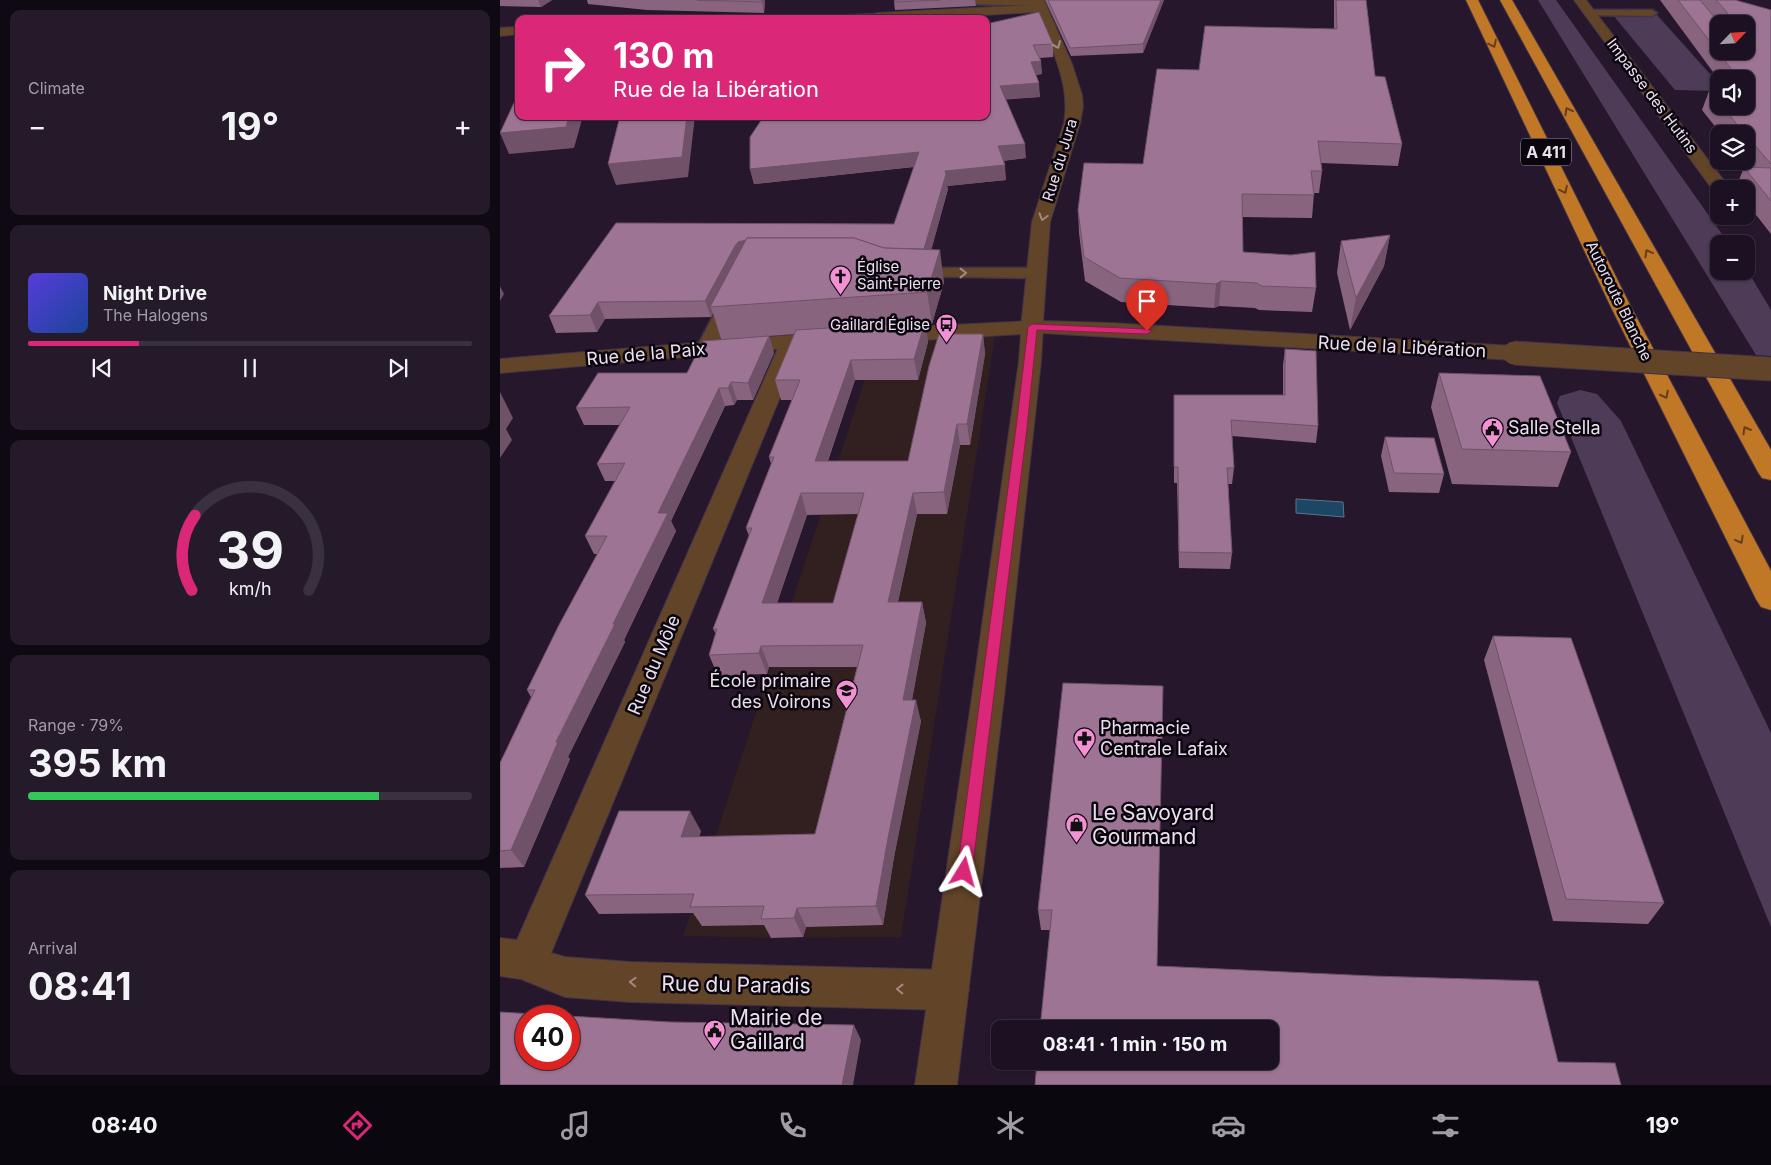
<!DOCTYPE html>
<html lang="en">
<head>
<meta charset="utf-8">
<style>
	body { margin:0; font-family:Inter,sans-serif; background:#251a2a; color:#f1f3f6; height:100vh; display:flex; flex-direction:column; font-size:19px; white-space:nowrap }
	* { box-sizing:border-box; margin:0 }
	p { font-size:16px; color:#a09da5 }
	.icon { flex:none; width:28px; height:28px; fill:none; stroke:currentColor; stroke-width:2; stroke-linecap:round; stroke-linejoin:round }
	.map { position:relative; flex:1; overflow:hidden }
	.drawer { display:flex; flex-direction:column; gap:10px; padding:10px; background:#0f0913; width:500px }
	.drawer>* { flex:none }
	.banner { position:absolute; left:15px; top:15px; width:475px; height:105px; border-radius:10px; box-shadow:0 1px 4px #0004,0 0 0 1px #3a3140; background:#db2777; color:#fff; overflow:hidden }
	.needle { width:32px; rotate:65deg }
	.fabs { position:absolute; left:1210px; top:15px; display:grid; gap:10px }
	.fabs a { display:grid; place-items:center; width:45px; height:45px; border-radius:10px; background:#1c1122; box-shadow:0 1px 4px #0004,0 0 0 1px #3a3140; font-size:25px }
	.speed { position:absolute; left:15px; top:1005px; display:flex; gap:10px; font-size:25px; font-weight:700; text-align:center }
	.speed>* { display:grid; place-content:center; width:65px; height:65px; border-radius:50%; background:#1c1122; box-shadow:0 1px 4px #0004,0 0 0 1px #3a3140; line-height:1 }
	.speed .limit { border:8px solid #d22; background:#fff; color:#111 }
	.pin { position:absolute; display:grid; place-items:center; width:42px; height:42px; color:#fff; margin:-51px -21px; border-radius:50% 50% 50% 0; rotate:-45deg; box-shadow:0 0 5px #0007 }
	.pin .icon { rotate:45deg }
	.me { position:absolute; width:55px; margin:-28px; rotate:8deg; stroke-linejoin:round; filter:drop-shadow(0 0 4px #0008) }
	.turn { display:flex; align-items:center; gap:18px; height:105px; padding:0 15px; font-size:22px }
	.turn .icon { width:65px; height:65px; stroke-width:2.5 }
	.turn b { display:block; font-size:35px; line-height:42px }
	.big { font-size:38px; font-weight:700; line-height:1.1 }
	.drawer .card { flex:1; display:flex; flex-direction:column; justify-content:center; gap:8px; min-width:0; padding:0 18px; border-radius:10px; background:#251a2a }
	.drawer .dial { align-items:center; gap:0 }
	.dial svg { height:130px; overflow:visible; fill:none; stroke:#3a3140; stroke-width:7; stroke-linecap:round; text-anchor:middle }
	.dial text { fill:#f1f3f6; stroke:none }
	.song { display:flex; align-items:center; gap:15px }
	.cover { width:60px; height:60px; border-radius:8px; background:linear-gradient(135deg,hsl(250 70% 55%),hsl(220 70% 35%)) }
	.played { height:5px; border-radius:2px; background:linear-gradient(90deg,#db2777 25%,#3a3140 25%) }
	.keys { display:flex; justify-content:space-around; direction:ltr }
	.heat { display:flex; justify-content:space-between; align-items:center; font-size:28px; direction:ltr }
	.charge { height:8px; border-radius:4px; background:linear-gradient(90deg,#34c759 79%,#3a3140 0) }
	.trip { position:absolute; left:491px; top:1020px; width:288px; height:50px; border-radius:10px; background:#1c1122; box-shadow:0 1px 4px #0004,0 0 0 1px #3a3140; font-weight:700; line-height:50px; text-align:center }
	.menu { display:flex; height:80px; justify-content:space-around; align-items:center; background:#0b070e; color:#a09da5 }
	.menu .icon { width:35px; height:35px }
	.menu .selected { color:#db2777 }
	.menu b { font-size:22px; color:#f1f3f6 }
	main { display:flex; flex:1; min-height:0 }
	.map>svg:first-child { display:block }
</style>
</head>
<body>
<main>
<section class="drawer">
<div class="card"><p>Climate</p>
<div class="heat"><a>−</a><b class="big">19°</b><a>+</a></div>
</div>
<div class="card">
<div class="song"><i class="cover"></i><div><b>Night Drive</b><p>The Halogens</p></div></div>
<div class="played"></div>
<div class="keys"><svg class="icon" aria-label="previous" viewBox="0 0 24 24"><path d="M18 5L8 12l10 7zM5 5v14"/></svg><svg class="icon" aria-label="pause" viewBox="0 0 24 24"><path d="M8 5v14M16 5v14"/></svg><svg class="icon" aria-label="next" viewBox="0 0 24 24"><path d="M6 5l10 7-10 7zM19 5v14"/></svg></div>
</div>
<div class="card dial"><svg viewBox="0 0 100 80">
<path d="M14 69A42 42 0 1 1 86 69"/>
<path d="M14 69A42 42 0 0 1 16 23" stroke="#db2777"/>
<text x="50" y="56" font-size="32" font-weight="700">39</text>
<text x="50" y="72" font-size="11">km/h</text>
</svg></div>
<div class="card"><p>Range · 79%</p><b class="big">395 km</b><div class="charge"></div></div>
<div class="card"><p>Arrival</p><b class="big">08:41</b></div>
</section>
<div class="map">
<svg width="1271" height="1085" viewBox="0 0 1271 1085">
	<rect width="100%" height="100%" fill="#26172d"/>
	<polygon fill="#321f1f" points="487,333 495,336 401,937 271,938 183,936 377,342"/>
	<g fill="#4e3b57">
		<polygon points="1038,0 1056,0 1229,244 1219,244 1219,271 1246,271 1246,268 1271,310 1271,356 1256,355"/>
		<polygon points="1113,15 1157,15 1219,84 1219,91 1175,90"/>
		<polygon points="1080,390 1097,394 1121,421 1271,733 1271,927 1057,403 1060,396"/>
	</g>
	<polygon fill="#1d4664" stroke="#5a748e" points="796,499 843,502 844,517 796,513"/>
	<g fill="none" stroke-linecap="round" stroke-linejoin="round">
		<defs>
			<g id="service">
				<polygon points="465,0 539,0 544,3 539,6 469,4 465,3"/>
				<polygon points="1090,10 1152,10 1157,13 1152,16 1086,15 1085,13"/>
				<polygon points="377,14 381,15 381,19 330,19 335,16"/>
				<polygon points="412,268 537,268 543,270 545,273 543,276 537,278 406,276 404,273 406,270"/>
				<polygon points="231,294 237,295 240,299 214,349 211,353 205,354 199,353 196,349 222,299 225,295"/>
			</g>
			<g id="minor">
				<path d="M532 0H544L572 64 582 95 583 106 580 123 550 222 543 321 610 323 1014 346 1022 348 1025 353 1022 358 1014 360 524 332 521 327 532 222 564 123C571 84 551 48 537 12L416 19H372L370 17 377 13 534 5Z"/>
				<polygon points="1074,0 1086,0 1222,178 1234,189 1219,189 1219,193 1210,186"/>
				<polygon points="15,27 19,28 19,34 0,36 0,28"/>
				<polygon points="290,339 298,341 301,346 51,953 65,957 130,962 449,970 463,976 469,990 463,1004 449,1010 130,1002 65,997 21,979 0,976 0,938 17,940 279,346 282,341"/>
			</g>
			<g id="tertiary">
				<polygon points="532,321 540,322 543,327 541,361 504,697 457,1085 415,1085 472,697 519,361 521,334 389,342 381,340 378,335 381,330 389,328"/>
				<polygon points="328,332 336,334 339,339 336,344 0,373 0,359"/>
			</g>
			<g id="motorway">
				<polygon points="966,0 978,0 1130,305 1271,571 1271,610 1261,607 1256,599 1110,305"/>
				<polygon points="1000,0 1012,0 1271,450 1271,480 1262,478 1258,472"/>
			</g>
		</defs>
		<use href="#service" stroke="#413348" stroke-width="3"/>
		<use href="#minor" stroke="#413348" stroke-width="2"/>
		<use href="#tertiary" stroke="#413348" stroke-width="2"/>
		<use href="#motorway" stroke="#413348" stroke-width="2"/>
		<use href="#service" fill="#624428" fill-rule="evenodd"/>
		<use href="#minor" fill="#624428" fill-rule="evenodd"/>
		<use href="#tertiary" fill="#624428" fill-rule="evenodd"/>
		<use href="#motorway" fill="#c07726" fill-rule="evenodd"/>
		<defs>
			<polyline id="minor-bridge" points="1014,353 1271,369"/>
		</defs>
		<use href="#minor-bridge" stroke="#413348" stroke-width="25" stroke-linecap="butt"/>
		<use href="#minor-bridge" stroke="#624428" stroke-width="23"/>
	</g>
	<g fill="#88647f" fill-rule="evenodd">
		<polygon points="0,0 52,0 41,7 0,6"/>
		<polygon points="87,0 265,0 264,13 147,10 88,4"/>
		<polygon points="395,0 475,0 476,6 395,10 394,2"/>
		<polygon points="545,0 664,0 643,53 571,56"/>
		<polygon points="834,0 866,0 875,76 902,144 898,166 821,163 822,171 819,193 814,193 812,218 743,217 743,252 816,288 812,312 759,310 755,308 719,306 714,308 621,302 585,281 579,233 578,210 643,164 699,70 834,29"/>
		<path d="M1160 0H1235L1271 10V234L1246 202V189H1236V188L1244 167H1248L1243 161H1246V134H1221L1202 110 1209 91 1219 92V106H1246V79H1219V80ZM1219 24H1246V51Z"/>
		<path d="M486 24 553 44V57L540 58 542 74 536 75 540 97 506 99 526 158 503 161 506 180 447 186 448 189 431 250 444 282 432 324 425 325 428 342 418 380H355L328 461H408L483 334 485 354 470 445H460L447 514H417L398 602H422L426 623 412 700 421 721 394 857 383 925 306 927 303 937 271 938 264 925 202 926 193 913 99 914 85 895 201 831 199 837 315 834 357 667H269L267 674 218 676 209 655 216 634 213 629 249 536 246 528 271 464 269 457 292 400H281L275 380 295 334 269 336 274 353 253 400H237L234 405 225 406 171 521 176 531 124 640 125 642 68 757 70 759 24 867 0 868V763L31 697 27 690 97 554H94L85 536 115 481H105L97 464 120 425H84L76 408 187 373 221 339 213 313 211 317 105 319 97 332 56 333 49 316 116 223 394 224 414 167 254 184 250 169 486 116ZM358 514 333 603H277L307 515Z"/>
		<polygon points="890,235 884,266 850,330 837,273 841,241"/>
		<polygon points="785,349 818,426 816,443 732,436 734,468 732,484 728,484 732,553 730,569 679,568 677,483 674,483 674,395 783,395 783,365"/>
		<polygon points="939,373 1071,452 1058,487 952,484 931,407"/>
		<polygon points="885,437 944,474 939,493 889,492 881,456"/>
		<polygon points="993,636 1164,903 1148,924 1053,921 984,660"/>
		<polygon points="663,686 535,1085 550,930 541,930 538,910"/>
	</g>
	<g fill="#6f5168">
		<polygon points="38,0 52,0 41,7"/>
		<polygon points="262,0 265,0 264,13 262,2"/>
		<polygon points="661,0 664,0 643,53 643,44"/>
		<polygon points="541,61 542,74 532,75 531,62"/>
		<polygon points="539,83 540,97 501,100 500,86"/>
		<polygon points="69,116 83,116 74,148 9,154 0,133"/>
		<polygon points="187,116 195,116 188,177 116,185 108,164"/>
		<polygon points="525,144 526,158 499,161 498,146"/>
		<polygon points="419,152 421,166 254,184 250,169"/>
		<polygon points="505,165 506,180 447,186 448,189 427,266 424,250 445,171"/>
		<polygon points="890,235 884,266 850,330 856,298"/>
		<polygon points="244,240 248,256 210,307 213,313 211,317 205,301 235,246 238,242"/>
		<polygon points="440,250 444,282 432,324 427,292"/>
		<polygon points="721,281 719,306 714,308 716,284"/>
		<polygon points="0,286 4,294 0,301"/>
		<polygon points="98,302 105,319 97,332 90,315"/>
		<polygon points="425,322 428,342 418,380 414,359"/>
		<polygon points="483,334 485,354 470,445 467,424"/>
		<polygon points="269,336 274,353 253,400 248,383"/>
		<polygon points="351,360 355,380 320,482 315,461"/>
		<polygon points="231,382 237,400 234,405 228,388"/>
		<polygon points="219,388 225,406 171,521 176,531 124,640 125,642 68,757 70,759 24,867 11,850 56,742 113,624 158,513"/>
		<polygon points="0,392 13,418 6,429 12,440 0,458"/>
		<polygon points="457,424 460,445 447,514 444,492"/>
		<polygon points="301,493 307,515 270,624 262,603"/>
		<polygon points="413,493 417,514 393,624 388,602"/>
		<polygon points="422,602 426,623 408,721 403,700"/>
		<polygon points="261,646 269,667 267,674 259,653"/>
		<polygon points="416,700 421,721 394,857 383,925 376,906 388,838"/>
		<polygon points="190,811 201,831 192,857 181,837"/>
		<polygon points="297,908 306,927 303,937 294,918"/>
		<polygon points="354,1025 361,1040 353,1085 342,1085"/>
	</g>
	<g fill="#9e7494" stroke="#6f5168" fill-rule="evenodd">
		<polygon points="197,0 262,0 262,2"/>
		<polygon points="395,0 440,0 394,2"/>
		<polygon points="548,0 661,0 643,44 570,48"/>
		<polygon points="836,0 866,0 875,76 885,77 902,144 818,141 822,171 811,171 814,195 742,194 743,252 791,255 815,252 816,288 761,286 757,283 721,281 716,284 620,278 584,257 578,210 584,163 643,164 657,69 699,70 705,26 837,29"/>
		<polygon points="1178,0 1200,0 1220,24 1219,24 1219,51 1246,51 1246,24 1227,24 1227,12 1216,0 1235,0 1271,10 1271,164 1246,135 1246,134 1245,134 1222,106 1246,106 1246,92 1249,92 1246,88 1246,79 1239,79"/>
		<polygon points="539,12 553,44 533,45 541,61 531,62 539,83 500,86 525,144 498,146 505,165 445,171 446,174 424,249 384,248 354,238 247,238 246,240 238,242 235,246 205,301 98,302 90,315 49,316 116,223 394,224 419,152 250,169 250,137 264,116 486,116 486,24"/>
		<polygon points="1209,91 1219,92 1219,103"/>
		<polygon points="19,92 19,116 69,116 66,127 0,133"/>
		<polygon points="120,116 187,116 182,157 108,164"/>
		<polygon points="1244,167 1271,168 1271,201"/>
		<polygon points="890,235 856,298 841,241"/>
		<polygon points="247,238 354,238 384,248 440,250 427,292 210,307"/>
		<path d="M425 322 414 359 351 360 315 461H408L429 366 439 334H483L467 424H457L444 492 413 493 388 602H422L403 700H416L388 838 376 906 297 908 294 918 261 919 264 906 190 907 194 894 85 895 119 811H190L181 837 315 834 363 645 261 646 259 653 209 655 217 629H213L252 528H246L274 457H269L300 380H275L296 330ZM301 493H364L333 603H262Z"/>
		<polygon points="269,336 248,383 231,382 228,388 219,388 158,513 168,513 113,624 115,624 56,742 58,742 11,850 0,851 0,763 35,690 27,690 59,625 107,536 85,536 125,463 97,464 130,407 76,408 98,373 187,373 203,341"/>
		<polygon points="785,349 816,351 818,426 731,420 734,468 727,468 732,553 679,552 678,467 674,467 674,395 785,395"/>
		<polygon points="939,373 1040,376 1071,452 962,449"/>
		<polygon points="885,437 934,438 944,474 894,473"/>
		<polygon points="993,636 1071,638 1164,903 1066,899"/>
		<polygon points="563,683 663,686 657,966 873,976 1038,981 1058,1062 1115,1063 1121,1085 535,1085 537,1061 770,1061 770,1029 540,1029 552,910 538,910"/>
		<path d="M0 1012 170 1022 354 1025 342 1085H0ZM26 1016H69V1059H26Z"/>
	</g>
	<defs><path id="oneway-chevron" d="M-2-3.5L2.5 0L-2 3.5" fill="none" stroke-width="1.6" stroke-linecap="round" stroke-linejoin="round" transform="scale(1.25)"/></defs>
	<g stroke="#663e1a">
		<use href="#oneway-chevron" transform="translate(993 44) rotate(64)"/>
		<use href="#oneway-chevron" transform="translate(1068 111) rotate(-119)"/>
		<use href="#oneway-chevron" transform="translate(1064 190) rotate(64)"/>
		<use href="#oneway-chevron" transform="translate(1148 253) rotate(-119)"/>
		<use href="#oneway-chevron" transform="translate(1165 395) rotate(63)"/>
		<use href="#oneway-chevron" transform="translate(1246 430) rotate(-120)"/>
		<use href="#oneway-chevron" transform="translate(1240 540) rotate(62)"/>
	</g>
	<g stroke="#9f8a82">
		<use href="#oneway-chevron" transform="translate(557 45) rotate(66)"/>
		<use href="#oneway-chevron" transform="translate(543 217) rotate(106)"/>
		<use href="#oneway-chevron" transform="translate(463 273)"/>
		<use href="#oneway-chevron" transform="translate(133 982) rotate(-178)"/>
		<use href="#oneway-chevron" transform="translate(400 989) rotate(-179)"/>
	</g>
	<polygon fill="#db2777" stroke="#8e194d" points="532,324 647,329 652,331 647,334 537,330 527,428 472,872 470,877 464,879 459,877 457,872 516,428 528,327"/>
	<defs>
		<symbol id="church-pin" viewBox="-11 -11 22 30"><path d="M0 17L-7.5 6A9.5 9.5 0 1 1 7.5 6Z" fill="#f391d5" stroke="#0b050e"/><path d="M-1.2-6h2.4v3.5h3.3v2.4h-3.3V6h-2.4V-.1h-3.3v-2.4h3.3Z" fill="#111"/></symbol>
		<symbol id="bus-pin" viewBox="-11 -11 22 30"><path d="M0 17L-7.5 6A9.5 9.5 0 1 1 7.5 6Z" fill="#f391d5" stroke="#0b050e"/><path d="M-5-6H5V4H4V6H2V4H-2V6H-4V4H-5ZM-3.5-4V0h7V-4ZM-3.5 1.2v1.5H-2V1.2ZM2 1.2v1.5H3.5V1.2Z" fill="#111"/></symbol>
		<symbol id="civic-pin" viewBox="-11 -11 22 30"><path d="M0 17L-7.5 6A9.5 9.5 0 1 1 7.5 6Z" fill="#f391d5" stroke="#0b050e"/><path d="M-.6-6.5H3V-4.5H.6V-3L4-1V1h2V6H-6V1h2V-1L-.6-3ZM-1.2 2.5V6h2.4V2.5Z" fill="#111"/></symbol>
		<symbol id="school-pin" viewBox="-11 -11 22 30"><path d="M0 17L-7.5 6A9.5 9.5 0 1 1 7.5 6Z" fill="#f391d5" stroke="#0b050e"/><path d="M0-5L7-2L0 1L-7-2ZM-4 1L0 2.5L4 1V4Q0 6-4 4Z" fill="#111"/></symbol>
		<symbol id="pharmacy-pin" viewBox="-11 -11 22 30"><path d="M0 17L-7.5 6A9.5 9.5 0 1 1 7.5 6Z" fill="#f391d5" stroke="#0b050e"/><path d="M-2-6h4v4h4v4h-4v4h-4v-4h-4v-4h4Z" fill="#111"/></symbol>
		<symbol id="shop-pin" viewBox="-11 -11 22 30"><path d="M0 17L-7.5 6A9.5 9.5 0 1 1 7.5 6Z" fill="#f391d5" stroke="#0b050e"/><path d="M-5-2.5h2.3a2.7 3.5 0 0 1 5.4 0H5L5.5 6h-11ZM-1.5-2.5h3a1.5 2.3 0 0 0-3 0Z" fill="#111"/></symbol>
	</defs>
	<g fill-rule="evenodd">
		<use href="#church-pin" x="328" y="264" width="25" height="34"/>
		<use href="#bus-pin" x="434" y="312" width="25" height="34"/>
		<use href="#civic-pin" x="980" y="416" width="25" height="34"/>
		<use href="#school-pin" x="334" y="678" width="25" height="34"/>
		<use href="#pharmacy-pin" x="572" y="726" width="25" height="34"/>
		<use href="#shop-pin" x="564" y="812" width="25" height="34"/>
		<use href="#civic-pin" x="202" y="1018" width="25" height="34"/>
	</g>
	<g text-anchor="middle" stroke-width="5" stroke-linejoin="round" paint-order="stroke">
		<g font-size="15" fill="#eae0ef" stroke="#0b050e">
			<text transform="translate(1152 96) rotate(53)" y="5">Impasse des Hutins</text>
			<text transform="translate(560 160) rotate(-73)" y="5">Rue du Jura</text>
			<text transform="translate(1119 301) rotate(64)" y="5">Autoroute Blanche</text>
		</g>
		<g font-size="15" fill="#eae0ef" stroke="#0b050e" text-anchor="start">
			<text x="357" y="272">Église<tspan x="357" dy="17">Saint-Pierre</tspan></text>
			<text x="430" y="330" text-anchor="end">Gaillard Église</text>
		</g>
		<rect fill="#0b050e" stroke="#a79eac" stroke-width="1" x="1021" y="138.5" width="50" height="27" rx="4"/>
		<g font-size="16" font-weight="bold" fill="#eae0ef">
			<text x="1046" y="158">A 411</text>
		</g>
		<g font-size="18" fill="#eae0ef" stroke="#0b050e">
			<text transform="translate(902 347) rotate(3)" y="6">Rue de la Libération</text>
			<text transform="translate(146 354) rotate(-5)" y="6">Rue de la Paix</text>
			<text transform="translate(154 665) rotate(-67)" y="6">Rue du Môle</text>
		</g>
		<g font-size="18" fill="#eae0ef" stroke="#0b050e" text-anchor="start">
			<text x="1008" y="434">Salle Stella</text>
			<text x="331" y="687" text-anchor="end">École primaire<tspan x="331" dy="21">des Voirons</tspan></text>
			<text x="600" y="734">Pharmacie<tspan x="600" dy="21">Centrale Lafaix</tspan></text>
		</g>
		<g font-size="21" fill="#eae0ef" stroke="#0b050e" text-anchor="start">
			<text x="592" y="820">Le Savoyard<tspan x="592" dy="24">Gourmand</tspan></text>
			<text x="230" y="1025">Mairie de<tspan x="230" dy="24">Gaillard</tspan></text>
		</g>
		<g font-size="21" fill="#eae0ef" stroke="#0b050e">
			<text transform="translate(236 985) rotate(1)" y="7">Rue du Paradis</text>
		</g>
	</g>
</svg>
<div class="fabs">
<a><svg class="needle" viewBox="-14 -14 28 28"><path d="M0-13l5 13h-10z" fill="#e53935"/><path d="M0 13l5-13h-10z" fill="#a09da5"/></svg></a>
<a><svg class="icon" aria-label="sound" viewBox="0 0 24 24"><path d="M4 9h4l5-4v14l-5-4H4zM17 9q2 3 0 6"/></svg></a>
<a><svg class="icon" aria-label="layers" viewBox="0 0 24 24"><path d="M12 4l9 5-9 5-9-5zM3 14l9 5 9-5"/></svg></a>
<a>+</a>
<a>−</a>
</div>
<div class="speed"><div class="limit">40</div></div>
<div class="pin" style="left:647px;top:331px;background:#d93025"><svg class="icon" aria-label="arrive" viewBox="0 0 24 24"><path d="M6 21V4h12l-3 4 3 4H6"/></svg></div>
<svg class="me" style="left:464px;top:872px" viewBox="-20 -20 40 40"><path d="M0-17L14 15 0 8-14 15z" fill="#db2777" stroke="#fff" stroke-width="4"/></svg>
<div class="trip">08:41 · 1 min · 150 m</div>
<div class="banner">
<div class="turn"><svg class="icon" aria-label="right" viewBox="0 0 24 24"><path d="M7 20v-9h11M14 6l5 5-5 5"/></svg><div><b>130 m</b>Rue de la Libération</div></div>
</div>
</div>
</main>
<nav class="menu">
<b>08:40</b>
<svg class="icon selected" aria-label="directions" viewBox="0 0 24 24"><path d="M12 3l9 9-9 9-9-9zM9 14v-3h6M13 9l2 2-2 2"/></svg>
<svg class="icon" aria-label="music" viewBox="0 0 24 24"><path d="M9 18V5l10-2v13"/><circle cx="6" cy="18" r="3"/><circle cx="16" cy="16" r="3"/></svg>
<svg class="icon" aria-label="phone" viewBox="0 0 24 24"><path d="M5 4h4l2 5-3 2q2 4 5 5l2-3 5 2v4C11 20 4 13 5 4z"/></svg>
<svg class="icon" aria-label="climate" viewBox="0 0 24 24"><path d="M12 3v18M4 7l16 10M4 17L20 7"/></svg>
<svg class="icon" aria-label="car" viewBox="0 0 24 24"><path d="M5 17H2v-5l4-1 3-4h7l3 4 3 1v5h-3M9 17h6M6 11h13"/><circle cx="7" cy="17" r="2"/><circle cx="17" cy="17" r="2"/></svg>
<svg class="icon" aria-label="filters" viewBox="0 0 24 24"><path d="M4 7h16M4 17h16"/><circle cx="9" cy="7" r="2"/><circle cx="15" cy="17" r="2"/></svg>
<b>19°</b>
</nav>
</body>
</html>
